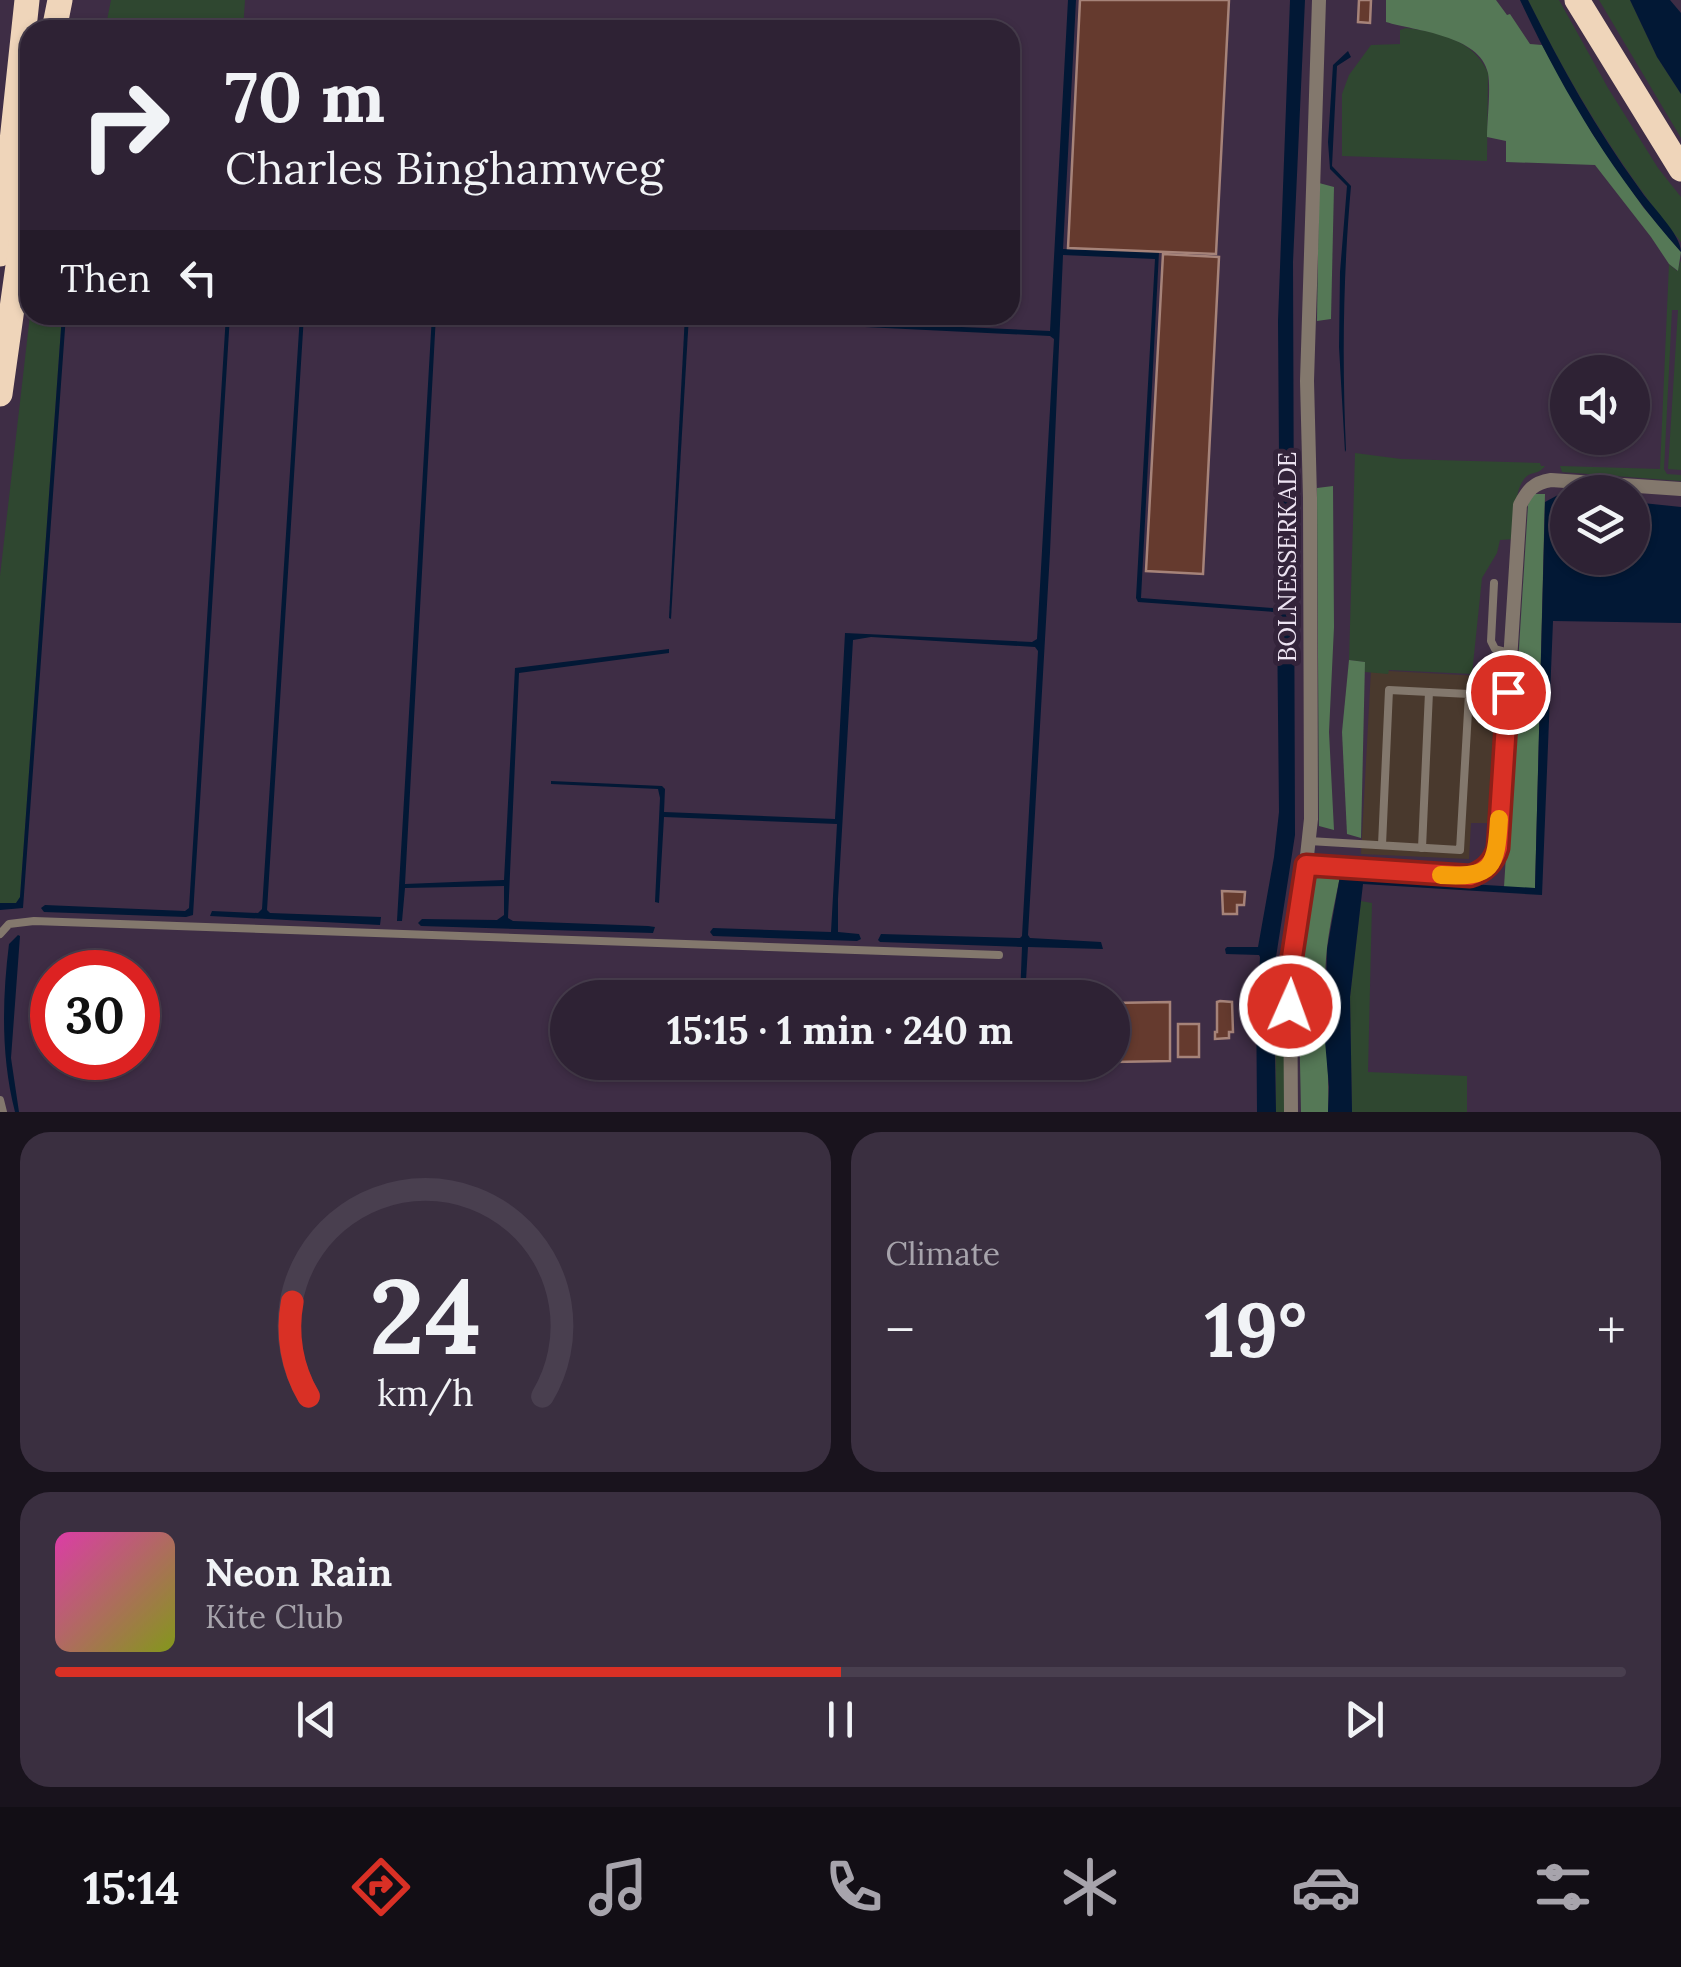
<!DOCTYPE html>
<html lang="en">
<head>
<meta charset="utf-8">
<style>
	body { margin:0; font-family:Lora,serif; background:#3a2f40; color:#f1f3f6; height:100vh; display:flex; flex-direction:column; font-size:38px; white-space:nowrap }
	* { box-sizing:border-box; margin:0 }
	p { font-size:32px; color:#a7a4ac }
	.icon { flex:none; width:55px; height:55px; fill:none; stroke:currentColor; stroke-width:2; stroke-linecap:round; stroke-linejoin:round }
	.map { position:relative; height:1112px; overflow:hidden }
	.side { display:flex; flex-direction:column; gap:20px; padding:20px; background:#19131d; flex:1 }
	.side>* { flex:none }
	.guide { position:absolute; left:20px; top:20px; width:1000px; height:305px; border-radius:30px; box-shadow:0 2px 8px #0004,0 0 0 2px #493f4f; background:#2e2234; color:#f1f3f6; overflow:hidden }
	.fabs { position:absolute; left:1550px; top:355px; display:grid; gap:20px }
	.fabs a { display:grid; place-items:center; width:100px; height:100px; border-radius:50%; background:#2e2234; box-shadow:0 2px 8px #0004,0 0 0 2px #493f4f; font-size:50px }
	.speed { position:absolute; left:30px; top:950px; display:flex; gap:20px; font-size:50px; font-weight:700; text-align:center }
	.speed>* { display:grid; place-content:center; width:130px; height:130px; border-radius:50%; background:#2e2234; box-shadow:0 2px 8px #0004,0 0 0 2px #493f4f; line-height:1 }
	.speed .limit { border:15px solid #d22; background:#fff; color:#111 }
	.pin { position:absolute; display:grid; place-items:center; width:85px; height:85px; color:#fff; margin:-42px; border:5px solid #fff; border-radius:50%; box-shadow:0 2px 10px #0007 }
	.me { position:absolute; width:110px; margin:-55px; rotate:2deg; stroke-linejoin:round; filter:drop-shadow(0 0 8px #0008) }
	.turn { display:flex; align-items:center; gap:35px; height:210px; padding:0 40px; font-size:45px }
	.turn .icon { width:130px; height:130px; stroke-width:2.5 }
	.turn b { display:block; font-size:70px; line-height:85px }
	.then { display:flex; align-items:center; height:95px; padding:0 40px; background:#0003; gap:20px; font-size:38px }
	.big { font-size:75px; font-weight:800; line-height:1.1 }
	.side .widget { flex:1; display:flex; flex-direction:column; justify-content:center; gap:15px; min-width:0; padding:0 35px; border-radius:30px; background:#3a2f40 }
	.side .dial { align-items:center; gap:0 }
	.dial svg { height:260px; overflow:visible; fill:none; stroke:#493f4f; stroke-width:7; stroke-linecap:round; text-anchor:middle }
	.dial text { fill:#f1f3f6; stroke:none }
	.song { display:flex; align-items:center; gap:30px }
	.cover { width:120px; height:120px; border-radius:15px; background:linear-gradient(135deg,hsl(320 70% 55%),hsl(70 70% 35%)) }
	.played { height:10px; border-radius:5px; background:linear-gradient(90deg,#d93025 50%,#493f4f 50%) }
	.keys { display:flex; justify-content:space-around; direction:ltr }
	.heat { display:flex; justify-content:space-between; align-items:center; font-size:55px; direction:ltr }
	.side .tiles { flex:1; display:grid; gap:20px; grid-template-columns:1fr 1fr }
	.widget:last-child { grid-column:span 2 }
	.trip { position:absolute; left:550px; top:980px; width:580px; height:100px; border-radius:50px; background:#2e2234; box-shadow:0 2px 8px #0004,0 0 0 2px #493f4f; font-weight:800; line-height:100px; text-align:center }
	.menu { display:flex; height:160px; justify-content:space-around; align-items:center; background:#120e15; color:#a7a4ac }
	.menu .icon { width:70px; height:70px }
	.menu .active { color:#d93025 }
	.menu b { font-size:45px; color:#f1f3f6 }
	.map>svg:first-child { display:block }
</style>
</head>
<body>
<div class="map">
<svg width="1681" height="1112" viewBox="0 0 1681 1112">
	<rect width="100%" height="100%" fill="#3e2d45"/>
	<polygon fill="#49392d" points="1371,670 1497,677 1489,823 1471,823 1469,859 1361,854"/>
	<g fill="#2f4730">
		<polygon points="111,0 245,0 243,30 105,30"/>
		<path d="M1528 0H1559L1608 88 1658 168 1681 197V242C1620 167 1571 87 1528 0Z"/>
		<polygon points="1599,0 1630,0 1657,57 1681,94 1681,138"/>
		<path d="M1406 28C1438 32 1474 40 1488 73L1487 161 1342 156V94L1349 75 1371 45 1400 44V30Z"/>
		<polygon points="1681,260 1681,470 1668,469 1678,310 1672,310 1664,469 1667,474 1681,475 1681,481 1562,472 1560,466 1660,469 1669,264 1677,271"/>
		<polygon points="30,315 62,315 20,898 16,903 0,903 0,576"/>
		<path d="M1355 453 1401 459 1540 463 1541 466H1545C1537 476 1532 470 1524 479 1513 494 1516 521 1515 539L1500 540 1497 553 1482 578 1472 674 1389 670 1388 674 1365 672V662L1349 660Z"/>
		<polygon points="1361,901 1372,903 1368,1072 1467,1076 1467,1112 1352,1112 1350,997"/>
		<polygon points="1277,975 1284,991 1285,1112 1276,1112 1275,982"/>
	</g>
	<g fill="#557856">
		<path d="M1386 0H1496L1507 15 1510 14 1530 44 1542 45 1592 133 1643 207 1681 252 1678 271 1669 264 1651 237 1595 165 1506 162V141L1487 137C1487 119 1491 91 1488 73 1480 35 1415 31 1386 22Z"/>
		<polygon points="1319,183 1334,187 1331,319 1317,321"/>
		<polygon points="1333,486 1334,627 1329,732 1334,830 1319,826 1317,488"/>
		<polygon points="1532,494 1545,494 1535,889 1504,887 1528,505"/>
		<polygon points="1349,660 1365,662 1361,838 1347,834 1342,732"/>
		<path d="M1341 871C1336 897 1330 922 1327 948 1321 1002 1330 1058 1328 1112H1301C1300 1034 1294 955 1315 879L1325 873Z"/>
	</g>
	<g fill="#021835">
		<polygon points="1068,0 1076,0 1063,249 1159,252 1141,598 1273,608 1279,603 1280,591 1278,321 1290,0 1305,0 1293,262 1295,835 1276,957 1273,958 1276,1112 1257,1112 1256,979 1259,976 1260,957 1259,955 1226,954 1225,949 1227,947 1258,947 1274,857 1279,812 1277,615 1275,612 1138,602 1136,598 1155,259 1063,255 1050,552 1028,935 1030,938 1101,942 1103,949 1028,947 1025,997 1020,998 1022,947 880,942 878,940 881,934 1020,938 1022,936 1038,651 1035,647 871,637 853,640 838,899 838,932 859,934 861,939 857,941 713,936 710,932 713,928 831,932 837,824 664,817 659,903 655,902 660,798 658,789 551,784 551,781 662,786 665,789 664,812 835,819 845,633 1032,642 1037,639 1054,339 1050,336 865,327 865,315 868,315 869,322 871,323 1050,331"/>
		<path d="M1520 0H1528C1561 66 1596 129 1639 188 1650 205 1681 234 1681 252 1614 177 1562 90 1520 0Z"/>
		<polygon points="1630,0 1670,0 1681,13 1681,94 1657,57"/>
		<path d="M1348 51 1351 57 1337 66 1332 166 1351 186C1343 276 1342 361 1346 450L1345 452 1339 347 1340 272 1347 186 1330 169 1328 142 1333 65Z"/>
		<polygon points="62,315 66,315 23,908 0,910 0,903 16,903 20,897"/>
		<polygon points="226,315 230,315 193,915 186,917 44,912 41,908 45,905 185,911 189,908"/>
		<polygon points="300,315 304,315 267,910 270,913 381,917 380,925 210,916 212,911 258,913 262,909"/>
		<polygon points="432,315 436,315 405,884 504,880 515,668 669,649 669,653 519,673 508,918 513,921 648,926 655,927 653,933 421,926 418,923 422,919 497,920 504,915 504,886 405,888 402,921 397,921"/>
		<polygon points="685,315 689,315 671,619 669,618"/>
		<polygon points="1558,495 1567,496 1568,558 1632,558 1633,502 1681,507 1681,623 1553,621 1542,895 1363,884 1350,997 1352,1112 1328,1112 1329,1087 1325,1041 1327,949 1340,876 1535,888 1545,502"/>
		<path d="M18 935 20 936 11 1058 19 1112H15C1 1057 2 1000 9 944Z"/>
	</g>
	<g fill="#653a2e" stroke="#a68379" stroke-width="2.5">
		<polygon points="1080,0 1229,0 1216,254 1068,248"/>
		<polygon points="1359,0 1371,0 1370,23 1358,22"/>
		<polygon points="1163,254 1219,257 1203,574 1146,571"/>
		<polygon points="1222,891 1245,892 1244,905 1237,905 1237,914 1223,914"/>
		<polygon points="1220,1001 1232,1002 1233,1032 1229,1032 1229,1038 1215,1039 1215,1032 1217,1032 1217,1002"/>
		<polygon points="1170,1002 1170,1061 1112,1062 1112,1003"/>
		<rect x="1178" y="1024" width="21" height="33"/>
	</g>
	<g fill="none" stroke-linecap="round" stroke-linejoin="round">
		<g stroke="#83786d" stroke-width="8">
			<polyline points="1494,583 1491,641 1495,649 1510,653"/>
			<polyline points="1309,841 1460,850 1469,694 1389,690 1382,845"/>
			<polyline points="1422,848 1429,692"/>
			<polyline points="0,934 9,924 34,921 999,955"/>
			<polyline points="0,1100 3,1112"/>
		</g>
		<g stroke="#83786d" stroke-width="14">
			<path d="M1306 865 1470 877C1484 872 1494 862 1498 848L1520 505C1528 490 1533 483 1551 480L1681 489"/>
			<polyline points="1291,1112 1290,970 1306,865 1311,819 1310,498 1307,381 1319,0"/>
		</g>
		<g stroke="#efd5ba" stroke-width="25">
			<polyline points="1577,0 1681,169"/>
			<polyline points="54,30 60,0"/>
			<polyline points="0,254 27,0"/>
			<polyline points="0,394 30,180"/>
		</g>
	</g>
	<g fill="none" stroke-linecap="round" stroke-linejoin="round">
		<defs>
			<path id="route" d="M1290 1006V970L1306 865 1470 876C1484 872 1494 862 1498 848L1508 692"/>
		</defs>
		<use href="#route" stroke="#8d1f18" stroke-width="25"/>
		<use href="#route" stroke="#d93025" stroke-width="18"/>
		<path stroke="#f59e0b" stroke-width="18" d="M1441 875C1493 878 1496 868 1499 819"/>
	</g>
	<g text-anchor="middle" stroke-width="10" stroke-linejoin="round" paint-order="stroke">
		<g font-size="25" fill="#ede3f2" stroke="#33233a">
			<text transform="translate(1287 557) rotate(-90)" y="9">BOLNESSERKADE</text>
		</g>
	</g>
</svg>
<div class="fabs">
<a><svg class="icon" aria-label="sound" viewBox="0 0 24 24"><path d="M4 9h4l5-4v14l-5-4H4zM17 9q2 3 0 6"/></svg></a>
<a><svg class="icon" aria-label="layers" viewBox="0 0 24 24"><path d="M12 4l9 5-9 5-9-5zM3 14l9 5 9-5"/></svg></a>
</div>
<div class="speed"><div class="limit">30</div></div>
<div class="pin" style="left:1508px;top:692px;background:#d93025"><svg class="icon" aria-label="arrive" viewBox="0 0 24 24"><path d="M6 21V4h12l-3 4 3 4H6"/></svg></div>
<svg class="me" style="left:1290px;top:1006px" viewBox="-20 -20 40 40"><circle r="17" fill="#d93025" stroke="#fff" stroke-width="3"/><path d="M0-11L8 9 0 5-8 9z" fill="#fff"/></svg>
<div class="trip">15:15 · 1 min · 240 m</div>
<div class="guide">
<div class="turn"><svg class="icon" aria-label="right" viewBox="0 0 24 24"><path d="M7 20v-9h11M14 6l5 5-5 5"/></svg><div><b>70 m</b>Charles Binghamweg</div></div>
<div class="then">Then<svg class="icon" aria-label="left" viewBox="0 0 24 24"><path d="M17 20v-9H6M10 6l-5 5 5 5"/></svg></div>
</div>
</div>
<section class="side">
<div class="tiles">
<div class="widget dial"><svg viewBox="0 0 100 80">
<path d="M14 69A42 42 0 1 1 86 69"/>
<path d="M14 69A42 42 0 0 1 9 40" stroke="#d93025"/>
<text x="50" y="56" font-size="32" font-weight="700">24</text>
<text x="50" y="72" font-size="11">km/h</text>
</svg></div>
<div class="widget"><p>Climate</p>
<div class="heat"><a>−</a><b class="big">19°</b><a>+</a></div>
</div>
<div class="widget">
<div class="song"><i class="cover"></i><div><b>Neon Rain</b><p>Kite Club</p></div></div>
<div class="played"></div>
<div class="keys"><svg class="icon" aria-label="previous" viewBox="0 0 24 24"><path d="M18 5L8 12l10 7zM5 5v14"/></svg><svg class="icon" aria-label="pause" viewBox="0 0 24 24"><path d="M8 5v14M16 5v14"/></svg><svg class="icon" aria-label="next" viewBox="0 0 24 24"><path d="M6 5l10 7-10 7zM19 5v14"/></svg></div>
</div>
</div>
</section>
<nav class="menu">
<b>15:14</b>
<svg class="icon active" aria-label="directions" viewBox="0 0 24 24"><path d="M12 3l9 9-9 9-9-9zM9 14v-3h6M13 9l2 2-2 2"/></svg>
<svg class="icon" aria-label="music" viewBox="0 0 24 24"><path d="M9 18V5l10-2v13"/><circle cx="6" cy="18" r="3"/><circle cx="16" cy="16" r="3"/></svg>
<svg class="icon" aria-label="phone" viewBox="0 0 24 24"><path d="M5 4h4l2 5-3 2q2 4 5 5l2-3 5 2v4C11 20 4 13 5 4z"/></svg>
<svg class="icon" aria-label="climate" viewBox="0 0 24 24"><path d="M12 3v18M4 7l16 10M4 17L20 7"/></svg>
<svg class="icon" aria-label="car" viewBox="0 0 24 24"><path d="M5 17H2v-5l4-1 3-4h7l3 4 3 1v5h-3M9 17h6M6 11h13"/><circle cx="7" cy="17" r="2"/><circle cx="17" cy="17" r="2"/></svg>
<svg class="icon" aria-label="filters" viewBox="0 0 24 24"><path d="M4 7h16M4 17h16"/><circle cx="9" cy="7" r="2"/><circle cx="15" cy="17" r="2"/></svg>
</nav>
</body>
</html>
